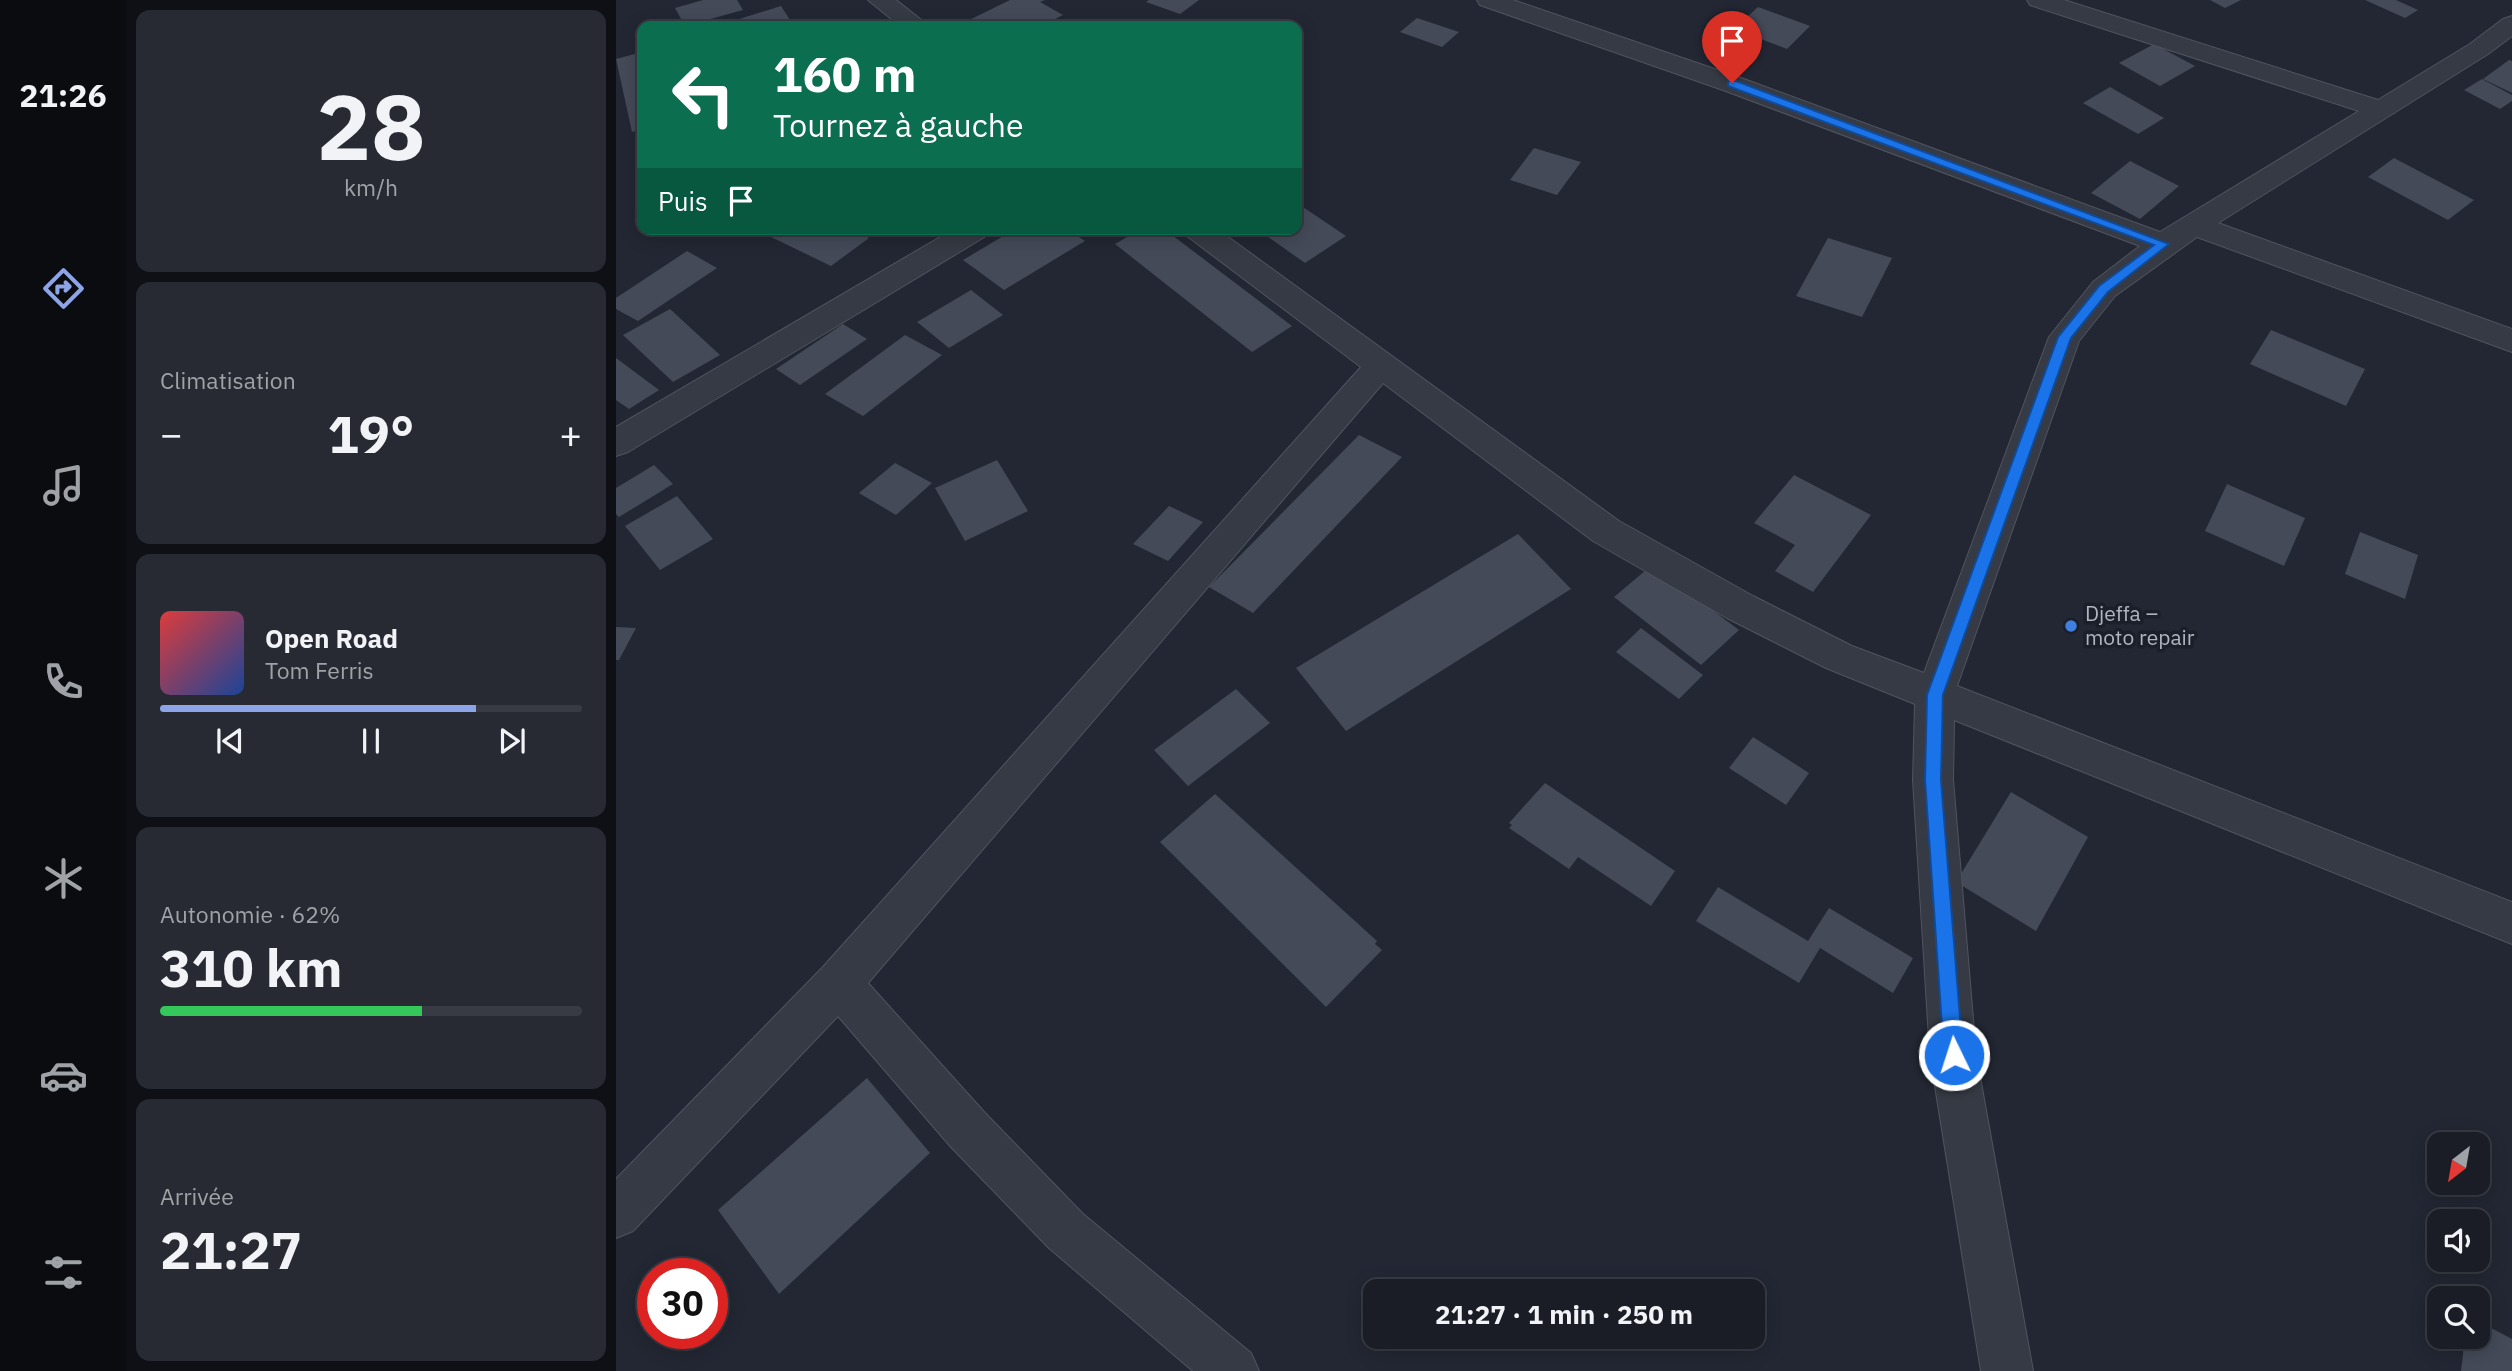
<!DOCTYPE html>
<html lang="fr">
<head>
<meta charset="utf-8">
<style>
	body { margin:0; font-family:"IBM Plex Sans",sans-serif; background:#272a32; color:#f1f3f6; height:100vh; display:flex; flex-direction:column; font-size:26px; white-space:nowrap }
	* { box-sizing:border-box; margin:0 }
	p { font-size:23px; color:#9fa2a7 }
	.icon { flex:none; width:38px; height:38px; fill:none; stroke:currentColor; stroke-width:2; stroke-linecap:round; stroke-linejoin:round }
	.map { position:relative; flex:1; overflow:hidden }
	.sheet { display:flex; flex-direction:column; gap:10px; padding:10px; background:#0e1015; width:490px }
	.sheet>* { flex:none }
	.banner { position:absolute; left:21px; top:21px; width:665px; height:214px; border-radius:14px; box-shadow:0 4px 18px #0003,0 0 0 2px #383b43; background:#0b6e4f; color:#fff; overflow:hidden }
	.needle { width:46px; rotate:211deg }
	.tools { position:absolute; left:1811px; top:1132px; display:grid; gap:14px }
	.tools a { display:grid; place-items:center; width:63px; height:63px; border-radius:14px; background:#1a1d26; box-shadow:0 4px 18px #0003,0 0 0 2px #383b43; font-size:35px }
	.speed { position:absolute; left:21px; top:1258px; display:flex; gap:14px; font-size:35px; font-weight:700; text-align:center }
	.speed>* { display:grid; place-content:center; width:91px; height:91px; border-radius:50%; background:#1a1d26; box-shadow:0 4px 18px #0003,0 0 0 2px #383b43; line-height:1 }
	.speed .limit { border:10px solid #d22; background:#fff; color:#111 }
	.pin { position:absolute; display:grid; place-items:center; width:60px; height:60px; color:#fff; margin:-72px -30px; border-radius:50% 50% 50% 0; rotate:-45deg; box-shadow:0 0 7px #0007 }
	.pin .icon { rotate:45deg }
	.me { position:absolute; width:77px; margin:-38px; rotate:356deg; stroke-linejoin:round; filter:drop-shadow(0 0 5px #0008) }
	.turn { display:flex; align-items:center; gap:24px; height:147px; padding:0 21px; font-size:32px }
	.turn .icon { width:91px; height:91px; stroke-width:2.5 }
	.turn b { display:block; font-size:49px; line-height:60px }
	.then { display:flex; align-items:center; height:66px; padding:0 21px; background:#0003; gap:14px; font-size:26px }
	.big { font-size:52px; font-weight:800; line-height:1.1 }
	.sheet .tile { flex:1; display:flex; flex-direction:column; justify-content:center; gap:10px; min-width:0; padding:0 24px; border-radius:14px; background:#272a32 }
	.sheet .dial { align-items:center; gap:0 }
	.dial b { font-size:91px; line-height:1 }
	.song { display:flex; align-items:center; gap:21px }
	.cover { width:84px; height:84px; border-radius:10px; background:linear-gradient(135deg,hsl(0 70% 55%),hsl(220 70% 35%)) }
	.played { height:7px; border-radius:4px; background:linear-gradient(90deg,#8da4e8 75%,#383b43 75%) }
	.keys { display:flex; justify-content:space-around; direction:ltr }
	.heat { display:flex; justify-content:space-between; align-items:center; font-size:38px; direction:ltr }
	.charge { height:10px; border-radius:5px; background:linear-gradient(90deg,#34c759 62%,#383b43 0) }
	.trip { position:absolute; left:747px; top:1279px; width:402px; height:70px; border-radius:14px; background:#1a1d26; box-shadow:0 4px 18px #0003,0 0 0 2px #383b43; font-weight:800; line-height:70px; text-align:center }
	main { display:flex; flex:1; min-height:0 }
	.tab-bar { display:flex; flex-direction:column; width:126px; justify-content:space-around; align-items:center; background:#0a0c0f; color:#9fa2a7 }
	.tab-bar .icon { width:49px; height:49px }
	.tab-bar .selected { color:#8da4e8 }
	.tab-bar b { font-size:32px; color:#f1f3f6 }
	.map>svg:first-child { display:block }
</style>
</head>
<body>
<main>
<nav class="tab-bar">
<b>21:26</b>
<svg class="icon selected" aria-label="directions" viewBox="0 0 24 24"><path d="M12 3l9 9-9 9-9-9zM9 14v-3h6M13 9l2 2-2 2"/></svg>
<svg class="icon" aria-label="music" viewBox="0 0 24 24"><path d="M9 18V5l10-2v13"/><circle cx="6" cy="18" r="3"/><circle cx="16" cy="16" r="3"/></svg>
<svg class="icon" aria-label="phone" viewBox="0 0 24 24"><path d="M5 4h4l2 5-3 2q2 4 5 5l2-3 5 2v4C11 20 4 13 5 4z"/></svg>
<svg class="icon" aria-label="climate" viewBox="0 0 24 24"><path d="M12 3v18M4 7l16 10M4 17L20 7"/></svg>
<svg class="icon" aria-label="car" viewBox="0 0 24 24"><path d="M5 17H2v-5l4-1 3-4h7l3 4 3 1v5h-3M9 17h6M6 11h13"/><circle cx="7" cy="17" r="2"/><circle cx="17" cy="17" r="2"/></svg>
<svg class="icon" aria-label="filters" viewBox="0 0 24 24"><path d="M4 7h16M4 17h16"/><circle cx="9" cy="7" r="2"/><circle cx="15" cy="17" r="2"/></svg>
</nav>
<section class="sheet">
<div class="tile dial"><b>28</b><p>km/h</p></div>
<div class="tile"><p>Climatisation</p>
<div class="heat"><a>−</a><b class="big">19°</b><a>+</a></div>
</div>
<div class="tile">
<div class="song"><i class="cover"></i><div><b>Open Road</b><p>Tom Ferris</p></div></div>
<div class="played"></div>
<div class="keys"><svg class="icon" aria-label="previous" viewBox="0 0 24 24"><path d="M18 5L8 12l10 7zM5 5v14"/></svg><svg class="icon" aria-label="pause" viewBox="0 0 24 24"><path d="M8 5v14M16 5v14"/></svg><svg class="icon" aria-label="next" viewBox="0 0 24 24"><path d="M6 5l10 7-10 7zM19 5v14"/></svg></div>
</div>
<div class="tile"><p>Autonomie · 62%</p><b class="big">310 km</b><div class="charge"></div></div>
<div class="tile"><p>Arrivée</p><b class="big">21:27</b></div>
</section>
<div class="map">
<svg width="1896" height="1371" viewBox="0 0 1896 1371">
	<rect width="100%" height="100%" fill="#222733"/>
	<g fill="#444a58">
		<polygon points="87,0 121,0 127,10 69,26 59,8"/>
		<polygon points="394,0 429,0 424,2 447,15 426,26 382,24 356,26 349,22"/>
		<polygon points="533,0 583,0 564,14 530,2"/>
		<polygon points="1594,0 1625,0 1609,8"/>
		<polygon points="1749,0 1780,0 1802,10 1789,18"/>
		<polygon points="165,6 178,26 101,26"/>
		<polygon points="1142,7 1194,26 1171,49 1118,29"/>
		<polygon points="801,18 843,32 826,47 784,32"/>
		<polygon points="1538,44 1579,66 1544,86 1503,63"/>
		<polygon points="26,52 26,129 16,132 0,59"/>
		<polygon points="1893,60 1896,61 1896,93 1867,79"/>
		<polygon points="1866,79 1896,95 1896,101 1884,109 1848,90"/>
		<polygon points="1494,87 1548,118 1522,134 1467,103"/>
		<polygon points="918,148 965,162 941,195 894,180"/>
		<polygon points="1778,158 1858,200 1832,220 1752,177"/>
		<polygon points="1514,161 1563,186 1524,219 1475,193"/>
		<polygon points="681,203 730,236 689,263 641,229 681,229"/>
		<polygon points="167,229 234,229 253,238 215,266 155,237"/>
		<polygon points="399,229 451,229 469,241 388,290 347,260"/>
		<polygon points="525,229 548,229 676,326 636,352 499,244"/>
		<polygon points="1212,238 1276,258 1246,317 1180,296"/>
		<polygon points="71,251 101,268 22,321 0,309 0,298"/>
		<polygon points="355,290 387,315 333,348 301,322"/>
		<polygon points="54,309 104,355 57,382 7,335"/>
		<polygon points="227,324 251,339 184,385 160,369"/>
		<polygon points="1655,330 1749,369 1730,406 1634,364"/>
		<polygon points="289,335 326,355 247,416 209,394"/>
		<polygon points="0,358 43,390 13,409 0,400"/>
		<polygon points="743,435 786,457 637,613 593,587"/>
		<polygon points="381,460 412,511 349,541 319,488"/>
		<polygon points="279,463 316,483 280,515 243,493"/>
		<polygon points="38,465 57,484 3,517 0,514 0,488"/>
		<polygon points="1178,475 1255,515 1197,592 1159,571 1179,545 1138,523"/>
		<polygon points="1611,484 1689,518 1668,566 1589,531"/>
		<polygon points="61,496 97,539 44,570 9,526"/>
		<polygon points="553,506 587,522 552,561 517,544"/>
		<polygon points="1744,532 1802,555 1789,599 1729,574"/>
		<polygon points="902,534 955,589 730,731 680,668"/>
		<polygon points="1036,565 1123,630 1085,665 998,597"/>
		<polygon points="0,627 20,628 3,660 0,660"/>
		<polygon points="1025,628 1087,675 1063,699 1000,652"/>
		<polygon points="620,689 654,723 572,786 538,750"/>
		<polygon points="1137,737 1193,773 1170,805 1113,768"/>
		<polygon points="929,783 1059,871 1035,906 962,857 953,869 893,828 896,825 893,823"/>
		<polygon points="1395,792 1472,837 1420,931 1340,882"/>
		<polygon points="599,794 761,941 759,944 766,950 710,1007 544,842"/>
		<polygon points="1102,887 1192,941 1213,908 1297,958 1277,993 1204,948 1183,983 1080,921"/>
		<polygon points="251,1078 314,1153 163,1294 102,1210"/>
		<polygon points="1862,1321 1896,1339 1896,1371 1845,1371 1849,1337 1862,1337"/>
	</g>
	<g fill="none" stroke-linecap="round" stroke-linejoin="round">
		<defs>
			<g id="minor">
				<polygon points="252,0 280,0 313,26 284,26"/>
				<polygon points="861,0 897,0 1125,78 1544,232 1743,111 1414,5 1411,0 1448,0 1762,100 1854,44 1887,19 1896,16 1896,36 1872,54 1602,223 1896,329 1896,352 1581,237 1499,296 1463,341 1341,686 1896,902 1896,944 1338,720 1337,780 1360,1055 1417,1371 1365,1371 1314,1055 1297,780 1299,704 1210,668 1111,618 977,541 767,383 252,983 369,1113 467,1214 635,1353 643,1371 577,1371 433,1248 335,1147 222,1016 17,1231 0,1238 0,1179 207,967 745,367 571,236 566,229 601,229 1003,521 1137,596 1236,646 1308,673 1433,337 1477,282 1524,246 1107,90 864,5"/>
				<polygon points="338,229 375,229 370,236 12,452 0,456 0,427"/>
			</g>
		</defs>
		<use href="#minor" stroke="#50545f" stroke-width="2"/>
		<use href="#minor" fill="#353a44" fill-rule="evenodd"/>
	</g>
	<polygon fill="#1a73e8" stroke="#114b97" stroke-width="2" points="1112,81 1120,81 1553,244 1492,292 1455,338 1327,695 1325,780 1347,1055 1344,1062 1338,1065 1331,1062 1328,1055 1309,780 1311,695 1442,337 1483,286 1538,245 1112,86"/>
	<circle fill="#3f7fe0" stroke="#1b1f29" stroke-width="2.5" cx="1455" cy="626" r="7"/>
	<g text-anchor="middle" stroke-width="7" stroke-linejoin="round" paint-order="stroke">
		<g font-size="21" fill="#b0b4c1" stroke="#1b1f29" text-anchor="start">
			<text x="1469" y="621">Djeffa –<tspan x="1469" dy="24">moto repair</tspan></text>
		</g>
	</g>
</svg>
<div class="tools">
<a><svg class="needle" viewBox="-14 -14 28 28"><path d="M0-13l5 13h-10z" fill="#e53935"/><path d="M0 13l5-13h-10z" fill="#9fa2a7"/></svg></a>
<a><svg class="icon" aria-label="sound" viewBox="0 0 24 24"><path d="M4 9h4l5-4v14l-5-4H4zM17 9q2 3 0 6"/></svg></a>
<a><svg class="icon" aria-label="search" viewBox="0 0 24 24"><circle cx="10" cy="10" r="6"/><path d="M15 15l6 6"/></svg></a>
</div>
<div class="speed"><div class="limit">30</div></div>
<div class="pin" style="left:1116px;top:83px;background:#d93025"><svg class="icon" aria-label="arrive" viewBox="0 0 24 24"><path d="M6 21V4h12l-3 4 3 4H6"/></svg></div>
<svg class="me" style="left:1338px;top:1055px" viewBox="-20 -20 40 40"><circle r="17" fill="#1a73e8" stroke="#fff" stroke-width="3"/><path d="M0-11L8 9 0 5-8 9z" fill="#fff"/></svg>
<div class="trip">21:27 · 1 min · 250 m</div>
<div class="banner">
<div class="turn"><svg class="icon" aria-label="left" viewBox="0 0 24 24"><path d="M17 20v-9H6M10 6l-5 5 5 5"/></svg><div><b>160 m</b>Tournez à gauche</div></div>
<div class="then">Puis<svg class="icon" aria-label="arrive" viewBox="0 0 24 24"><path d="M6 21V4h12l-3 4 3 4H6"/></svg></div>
</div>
</div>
</main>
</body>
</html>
